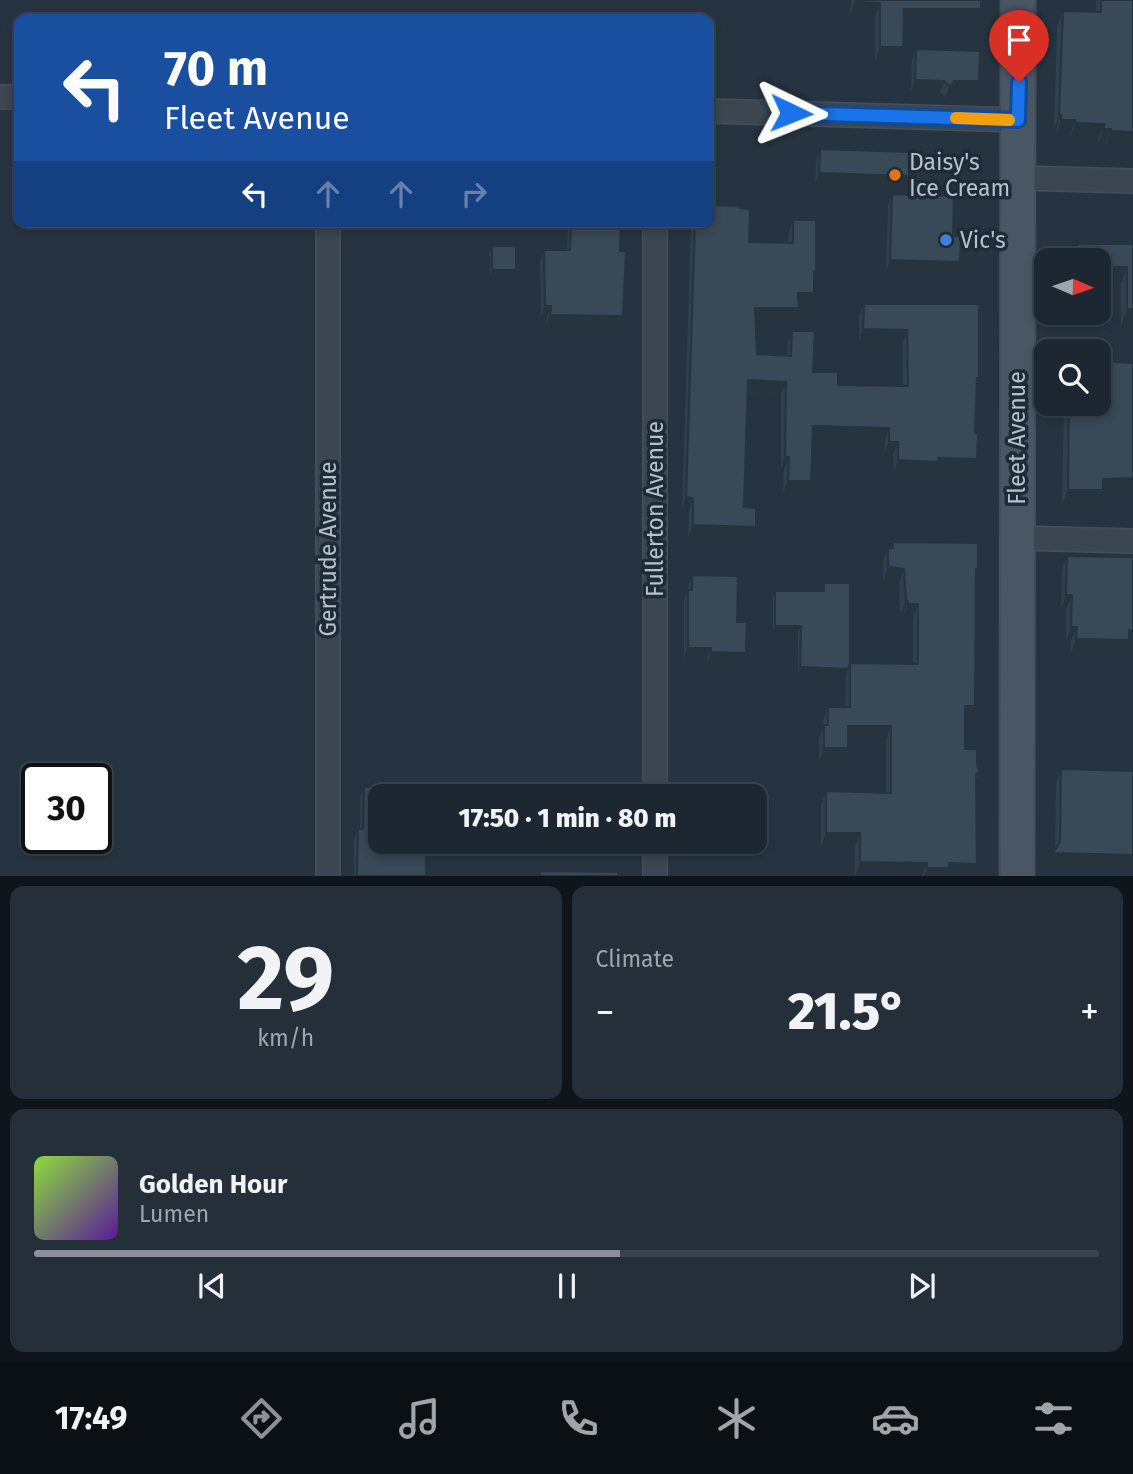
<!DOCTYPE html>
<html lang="en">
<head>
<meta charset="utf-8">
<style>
	body { margin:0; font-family:"Fira Sans",sans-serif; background:#252f39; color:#f1f3f6; height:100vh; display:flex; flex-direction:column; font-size:26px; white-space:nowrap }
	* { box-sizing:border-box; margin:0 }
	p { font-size:23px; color:#a0a5ab }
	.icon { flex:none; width:38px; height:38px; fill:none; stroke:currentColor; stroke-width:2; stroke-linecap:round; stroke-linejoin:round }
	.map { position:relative; height:876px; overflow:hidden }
	.panel { display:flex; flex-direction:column; gap:10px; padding:10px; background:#0f151b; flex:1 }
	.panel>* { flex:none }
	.hud { position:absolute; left:14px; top:14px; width:700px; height:214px; border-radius:14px; box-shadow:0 4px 10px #0003,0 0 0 2px #3a444d; background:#1a4fa0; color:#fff; overflow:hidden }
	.needle { width:46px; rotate:92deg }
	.buttons { position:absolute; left:1034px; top:248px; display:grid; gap:14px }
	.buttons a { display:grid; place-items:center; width:77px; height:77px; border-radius:14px; background:#1c2731; box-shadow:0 4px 10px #0003,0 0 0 2px #3a444d; font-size:35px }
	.speed { position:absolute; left:21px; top:763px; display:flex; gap:14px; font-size:35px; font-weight:700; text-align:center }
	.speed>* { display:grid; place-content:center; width:91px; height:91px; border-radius:50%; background:#1c2731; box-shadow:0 4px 10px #0003,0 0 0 2px #3a444d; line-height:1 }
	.speed .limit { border:4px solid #111; border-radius:10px; background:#fff; color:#111 }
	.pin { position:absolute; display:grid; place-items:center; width:60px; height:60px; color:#fff; margin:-72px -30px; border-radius:50% 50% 50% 0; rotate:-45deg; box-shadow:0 0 7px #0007 }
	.pin .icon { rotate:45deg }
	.me { position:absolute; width:77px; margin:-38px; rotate:92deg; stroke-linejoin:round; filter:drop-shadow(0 0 5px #0008) }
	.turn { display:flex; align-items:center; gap:24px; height:147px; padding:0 35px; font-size:32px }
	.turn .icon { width:91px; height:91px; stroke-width:2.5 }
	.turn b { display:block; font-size:49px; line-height:60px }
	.lanes { display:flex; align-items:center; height:66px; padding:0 35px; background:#0003; justify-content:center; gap:35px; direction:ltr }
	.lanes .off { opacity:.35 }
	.big { font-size:52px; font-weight:800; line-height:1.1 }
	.panel .tile { flex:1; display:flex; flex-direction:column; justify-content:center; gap:10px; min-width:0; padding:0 24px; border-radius:14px; background:#252f39 }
	.panel .dial { align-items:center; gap:0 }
	.dial b { font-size:91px; line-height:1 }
	.song { display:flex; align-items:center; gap:21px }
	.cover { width:84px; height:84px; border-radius:10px; background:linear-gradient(135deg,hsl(90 70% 55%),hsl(270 70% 35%)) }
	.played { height:7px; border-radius:4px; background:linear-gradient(90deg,#8c9099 55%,#3a444d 55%) }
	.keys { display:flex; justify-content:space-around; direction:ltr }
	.heat { display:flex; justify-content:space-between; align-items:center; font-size:38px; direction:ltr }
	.panel .tiles { flex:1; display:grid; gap:10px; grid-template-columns:1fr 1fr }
	.tile:last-child { grid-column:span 2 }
	.trip { position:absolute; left:368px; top:784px; width:399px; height:70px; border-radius:14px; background:#1c2731; box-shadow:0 4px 10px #0003,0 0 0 2px #3a444d; font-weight:800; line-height:70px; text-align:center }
	.tab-bar { display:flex; height:112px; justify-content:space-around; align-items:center; background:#0b1014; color:#a0a5ab }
	.tab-bar .icon { width:49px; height:49px }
	.tab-bar .selected { color:#8c9099 }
	.tab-bar b { font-size:32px; color:#f1f3f6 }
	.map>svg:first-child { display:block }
</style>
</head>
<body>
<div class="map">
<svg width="1133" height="876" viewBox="0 0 1133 876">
	<rect width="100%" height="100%" fill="#263441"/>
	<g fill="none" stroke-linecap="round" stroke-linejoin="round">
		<defs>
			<g id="street">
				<polyline points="0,97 19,97"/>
				<polyline points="709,111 1018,120"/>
				<polyline points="1019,178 1133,181"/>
				<polyline points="328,222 328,876"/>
				<polyline points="1016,538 1133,541"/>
				<polyline points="655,796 655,222"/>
				<polyline points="655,876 655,842"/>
			</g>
			<polyline id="secondary" points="1017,876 1018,0"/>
		</defs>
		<use href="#street" stroke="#444f5a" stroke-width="26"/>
		<use href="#secondary" stroke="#444f5a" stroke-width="37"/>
		<use href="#street" stroke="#3b4651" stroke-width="23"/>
		<use href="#secondary" stroke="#495664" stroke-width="33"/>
	</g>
	<g fill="#303f4b">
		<polygon points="851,0 981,0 981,9 976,23 903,23 898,61 875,61 875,16 850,16"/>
		<polygon points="1096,0 1133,0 1133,147 1105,146 1105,144 1098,144 1098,139 1070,138 1070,135 1056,135 1056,130 1054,130 1057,26 1063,11 1096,12"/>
		<polygon points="916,49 979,81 975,93 950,92 945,97 940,92 911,91 912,60"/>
		<polygon points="820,149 909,176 905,187 815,184 816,160"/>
		<polygon points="892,194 953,236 956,273 886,271 888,205"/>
		<polygon points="740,208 749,242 788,243 789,232 793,220 816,271 814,278 814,293 810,305 799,305 799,308 795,320 756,320 757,354 787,355 788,343 792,331 813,372 838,385 903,386 903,342 859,341 859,316 864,304 979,304 979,378 976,387 973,472 935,471 933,474 894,472 893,455 884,454 885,440 813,439 807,494 783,493 784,469 781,469 781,394 747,393 744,507 751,539 688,538 689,510 682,510 691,222 709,222"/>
		<polygon points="568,222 621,222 619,327 546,326 547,317 541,317 540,261 544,250 567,250"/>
		<polygon points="1078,244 1133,244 1133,326 1121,326 1121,283 1099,283 1099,261 1072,261"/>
		<polygon points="492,246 516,270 514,275 490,275 490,252"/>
		<polygon points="1064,404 1099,404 1102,494 1097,506 1062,505"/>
		<polygon points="893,542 976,575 975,706 970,720 965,720 965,749 980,771 976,781 973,876 855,876 855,847 821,847 821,805 826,791 886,793 886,740 848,740 848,748 843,762 819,762 819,739 823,729 823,721 828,707 845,707 846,675 798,673 798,632 773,632 773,596 775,591 822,591 824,583 850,663 913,664 913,618 903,618 903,615 900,615 899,583 883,581 883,562 888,548 891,548"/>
		<polygon points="1067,556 1133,557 1133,637 1130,645 1127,645 1124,655 1071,653 1071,641 1066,641 1066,609 1061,609 1062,570"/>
		<polygon points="692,575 737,622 742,664 707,663 707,659 684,659 684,601"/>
		<polygon points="1061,769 1133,771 1047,868 1055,850 1056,784"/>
		<polygon points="364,787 380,796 426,876 354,876 354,839 358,829 360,829 360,797"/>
	</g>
	<g fill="#27333d">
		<polygon points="855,2 880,3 875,16 850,16"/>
		<polygon points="904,9 981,9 976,23 899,23"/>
		<polygon points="880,47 903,47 898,61 875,61"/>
		<polygon points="915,80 944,81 940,92 911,91"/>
		<polygon points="954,81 979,81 975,93 950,92 945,97 950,86"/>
		<polygon points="1059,115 1061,115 1056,130 1054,130"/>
		<polygon points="1061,120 1075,120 1070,135 1056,135"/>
		<polygon points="1075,123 1104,124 1098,139 1070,138"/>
		<polygon points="1103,129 1111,129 1105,144 1098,144"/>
		<polygon points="1111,131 1133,132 1133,147 1105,146"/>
		<polygon points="819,173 909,176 905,187 815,184"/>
		<polygon points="890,260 960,262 956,273 886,271"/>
		<polygon points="1099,267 1127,267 1121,283 1099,283"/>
		<polygon points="492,270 516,270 514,275 490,275"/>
		<polygon points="798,293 814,293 810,305 794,305"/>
		<polygon points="545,306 551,306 547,317 541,317"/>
		<polygon points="755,308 799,308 795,320 751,320"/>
		<polygon points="1127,309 1133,309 1133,326 1121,326"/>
		<polygon points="550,315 623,316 619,327 546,326"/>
		<polygon points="863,329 907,330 903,342 859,341"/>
		<polygon points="748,380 786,382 781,394 743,392"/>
		<polygon points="813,426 889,428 885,440 809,439"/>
		<polygon points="889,442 898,442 893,455 884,454"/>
		<polygon points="785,457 789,457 784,469 781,469"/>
		<polygon points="938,458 977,459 973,472 935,471 933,474 894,472 898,460"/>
		<polygon points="1133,478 1133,494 1102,494 1097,506 1062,505 1068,490 1103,479"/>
		<polygon points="788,481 811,481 807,494 783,493"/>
		<polygon points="686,497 693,498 689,510 682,510"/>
		<polygon points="693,525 756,527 751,539 688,538"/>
		<polygon points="888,567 904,569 899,583 883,581"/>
		<polygon points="1066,595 1072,595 1066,609 1061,609"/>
		<polygon points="906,601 908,601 903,615 900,615"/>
		<polygon points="908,604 918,604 913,618 903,618"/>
		<polygon points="775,626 801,626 798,632 773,632"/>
		<polygon points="1071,627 1077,627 1071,641 1066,641"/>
		<polygon points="1129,630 1133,631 1133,637 1130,645 1127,645 1124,655 1071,653 1076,639"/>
		<polygon points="688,648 711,648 707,659 684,659"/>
		<polygon points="711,652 746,653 742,664 707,663"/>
		<polygon points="800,667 848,669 846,675 798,673"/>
		<polygon points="965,706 975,706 970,720 960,720"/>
		<polygon points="848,726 891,726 886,740 843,740"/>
		<polygon points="824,748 848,748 843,762 819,762"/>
		<polygon points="826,833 860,833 855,847 821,847"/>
		<polygon points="1053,853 1133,855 1133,870 1047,868"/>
		<polygon points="860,862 927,863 922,876 855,876"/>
		<polygon points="949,863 977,864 973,876 924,876 927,868"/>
	</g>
	<g fill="#384957" stroke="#27333d" stroke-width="2">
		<polygon points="855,0 981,0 981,9 904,9 903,47 880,47 880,3 855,2"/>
		<polygon points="1101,0 1133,0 1133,132 1111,131 1111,129 1103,129 1104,124 1075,123 1075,120 1061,120 1061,115 1059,115 1063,11 1101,12"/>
		<polygon points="916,49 980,51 979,81 954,81 950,86 944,81 915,80"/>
		<polygon points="820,149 909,152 909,176 819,173"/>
		<polygon points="892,194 954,196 953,236 961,236 960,262 890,260"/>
		<polygon points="709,205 740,206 740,208 750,209 749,242 793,243 793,220 816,220 816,271 814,272 814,293 798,293 799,308 755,308 757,354 791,356 792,331 815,331 813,372 838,372 838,385 908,386 907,330 863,329 864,304 979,304 979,378 977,378 975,433 978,433 977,459 938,458 938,462 898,460 898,442 889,442 889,428 813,426 811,481 788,481 789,457 785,457 786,382 748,380 744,507 756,508 756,527 693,525 693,498 686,497 695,222 709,222"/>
		<polygon points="571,222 621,222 620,251 626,251 623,316 550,315 551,306 545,306 544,250 570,250"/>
		<polygon points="1078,244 1133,244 1133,309 1127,309 1127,267 1099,267 1099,261 1078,261"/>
		<rect x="492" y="246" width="24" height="24"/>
		<polygon points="1099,361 1133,363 1133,478 1103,479 1103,490 1068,490 1069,404 1099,404"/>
		<polygon points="893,542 978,543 978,569 976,569 975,706 965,706 965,749 977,749 977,766 980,771 976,775 977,864 949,863 949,868 927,868 927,863 860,862 860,833 826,833 826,791 891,793 891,726 848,726 848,748 824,748 824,725 828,725 828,707 850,707 850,663 918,664 918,604 908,604 908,601 906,601 904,569 888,567 888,548 893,548"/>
		<polygon points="1067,556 1133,557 1133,631 1129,630 1129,640 1076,639 1077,627 1071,627 1072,595 1066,595"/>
		<polygon points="692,575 738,576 737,622 747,622 746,653 711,652 711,648 688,648 688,590 692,590"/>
		<polygon points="824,583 850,583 850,669 850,663 848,669 800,667 801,626 775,626 775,591 824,591"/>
		<polygon points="1061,769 1133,771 1133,855 1053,853 1060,842"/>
		<polygon points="423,786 423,796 380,796 380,842 426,842 426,876 357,876 358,829 363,829 364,787"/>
		<polygon points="575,787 616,787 616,796 568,796 568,792 575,792"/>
		<polygon points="540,871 618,872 618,876 540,876"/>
	</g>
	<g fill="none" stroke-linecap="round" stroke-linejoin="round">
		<defs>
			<polyline id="route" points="791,113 1018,120 1019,82"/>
		</defs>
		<use href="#route" stroke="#114b97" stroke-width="18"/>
		<use href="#route" stroke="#1a73e8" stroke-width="12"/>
		<polyline stroke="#f59e0b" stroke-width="12" points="956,118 1009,120"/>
	</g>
	<circle fill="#e8710a" stroke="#1f2b36" stroke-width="2.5" cx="895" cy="175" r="7"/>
	<circle fill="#3f7fe0" stroke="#1f2b36" stroke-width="2.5" cx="946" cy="240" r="7"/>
	<g text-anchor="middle" stroke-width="7" stroke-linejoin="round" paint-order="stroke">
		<g font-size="23" fill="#b7c1cb" stroke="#1f2b36" text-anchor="start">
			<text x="909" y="170">Daisy's<tspan x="909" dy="26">Ice Cream</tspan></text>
			<text x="960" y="248">Vic's</text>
		</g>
		<g font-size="23" fill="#b7c1cb" stroke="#1f2b36">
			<text transform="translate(1017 438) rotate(-90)" y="8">Fleet Avenue</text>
			<text transform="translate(655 509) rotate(-90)" y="8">Fullerton Avenue</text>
			<text transform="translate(328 549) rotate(-90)" y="8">Gertrude Avenue</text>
		</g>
	</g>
</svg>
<div class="buttons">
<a><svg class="needle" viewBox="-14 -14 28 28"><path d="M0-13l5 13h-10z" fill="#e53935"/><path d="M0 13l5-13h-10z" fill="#a0a5ab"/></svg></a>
<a><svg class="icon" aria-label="search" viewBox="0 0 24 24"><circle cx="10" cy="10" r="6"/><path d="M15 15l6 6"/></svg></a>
</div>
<div class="speed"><div class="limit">30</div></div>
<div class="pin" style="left:1019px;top:82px;background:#d93025"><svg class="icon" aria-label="arrive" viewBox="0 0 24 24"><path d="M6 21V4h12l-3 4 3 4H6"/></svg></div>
<svg class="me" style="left:791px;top:113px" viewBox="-20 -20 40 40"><path d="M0-17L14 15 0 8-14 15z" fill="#1a73e8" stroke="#fff" stroke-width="4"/></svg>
<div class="trip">17:50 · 1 min · 80 m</div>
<div class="hud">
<div class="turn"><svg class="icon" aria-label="left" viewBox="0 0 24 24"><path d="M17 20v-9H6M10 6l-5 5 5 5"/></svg><div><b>70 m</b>Fleet Avenue</div></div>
<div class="lanes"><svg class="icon" aria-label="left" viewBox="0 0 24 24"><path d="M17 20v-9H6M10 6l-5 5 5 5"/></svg><svg class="icon off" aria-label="ahead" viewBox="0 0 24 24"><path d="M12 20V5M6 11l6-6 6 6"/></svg><svg class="icon off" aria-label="ahead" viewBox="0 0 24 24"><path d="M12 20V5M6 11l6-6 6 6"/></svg><svg class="icon off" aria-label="right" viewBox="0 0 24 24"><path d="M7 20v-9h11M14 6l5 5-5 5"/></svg></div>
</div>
</div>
<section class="panel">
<div class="tiles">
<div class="tile dial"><b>29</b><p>km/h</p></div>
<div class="tile"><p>Climate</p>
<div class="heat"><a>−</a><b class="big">21.5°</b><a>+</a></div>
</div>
<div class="tile">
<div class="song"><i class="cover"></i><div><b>Golden Hour</b><p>Lumen</p></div></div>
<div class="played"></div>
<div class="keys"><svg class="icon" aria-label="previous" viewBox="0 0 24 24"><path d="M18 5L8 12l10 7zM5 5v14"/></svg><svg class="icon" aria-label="pause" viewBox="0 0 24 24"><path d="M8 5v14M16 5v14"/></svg><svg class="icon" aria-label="next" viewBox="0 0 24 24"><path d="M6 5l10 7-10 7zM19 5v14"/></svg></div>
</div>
</div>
</section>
<nav class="tab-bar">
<b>17:49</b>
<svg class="icon selected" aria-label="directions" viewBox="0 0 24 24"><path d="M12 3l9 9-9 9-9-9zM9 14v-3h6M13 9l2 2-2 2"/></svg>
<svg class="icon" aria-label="music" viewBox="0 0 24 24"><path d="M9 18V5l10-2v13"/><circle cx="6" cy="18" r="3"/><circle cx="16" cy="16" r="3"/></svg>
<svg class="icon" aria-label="phone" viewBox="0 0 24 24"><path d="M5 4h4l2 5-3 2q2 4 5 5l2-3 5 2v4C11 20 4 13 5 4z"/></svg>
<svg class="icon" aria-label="climate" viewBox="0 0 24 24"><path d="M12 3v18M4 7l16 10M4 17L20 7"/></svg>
<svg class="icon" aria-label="car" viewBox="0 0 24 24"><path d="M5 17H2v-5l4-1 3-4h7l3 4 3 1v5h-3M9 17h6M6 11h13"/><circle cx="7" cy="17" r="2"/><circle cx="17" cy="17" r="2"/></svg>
<svg class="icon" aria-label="filters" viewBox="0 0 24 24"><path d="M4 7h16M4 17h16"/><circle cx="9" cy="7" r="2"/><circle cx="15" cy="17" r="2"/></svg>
</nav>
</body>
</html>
